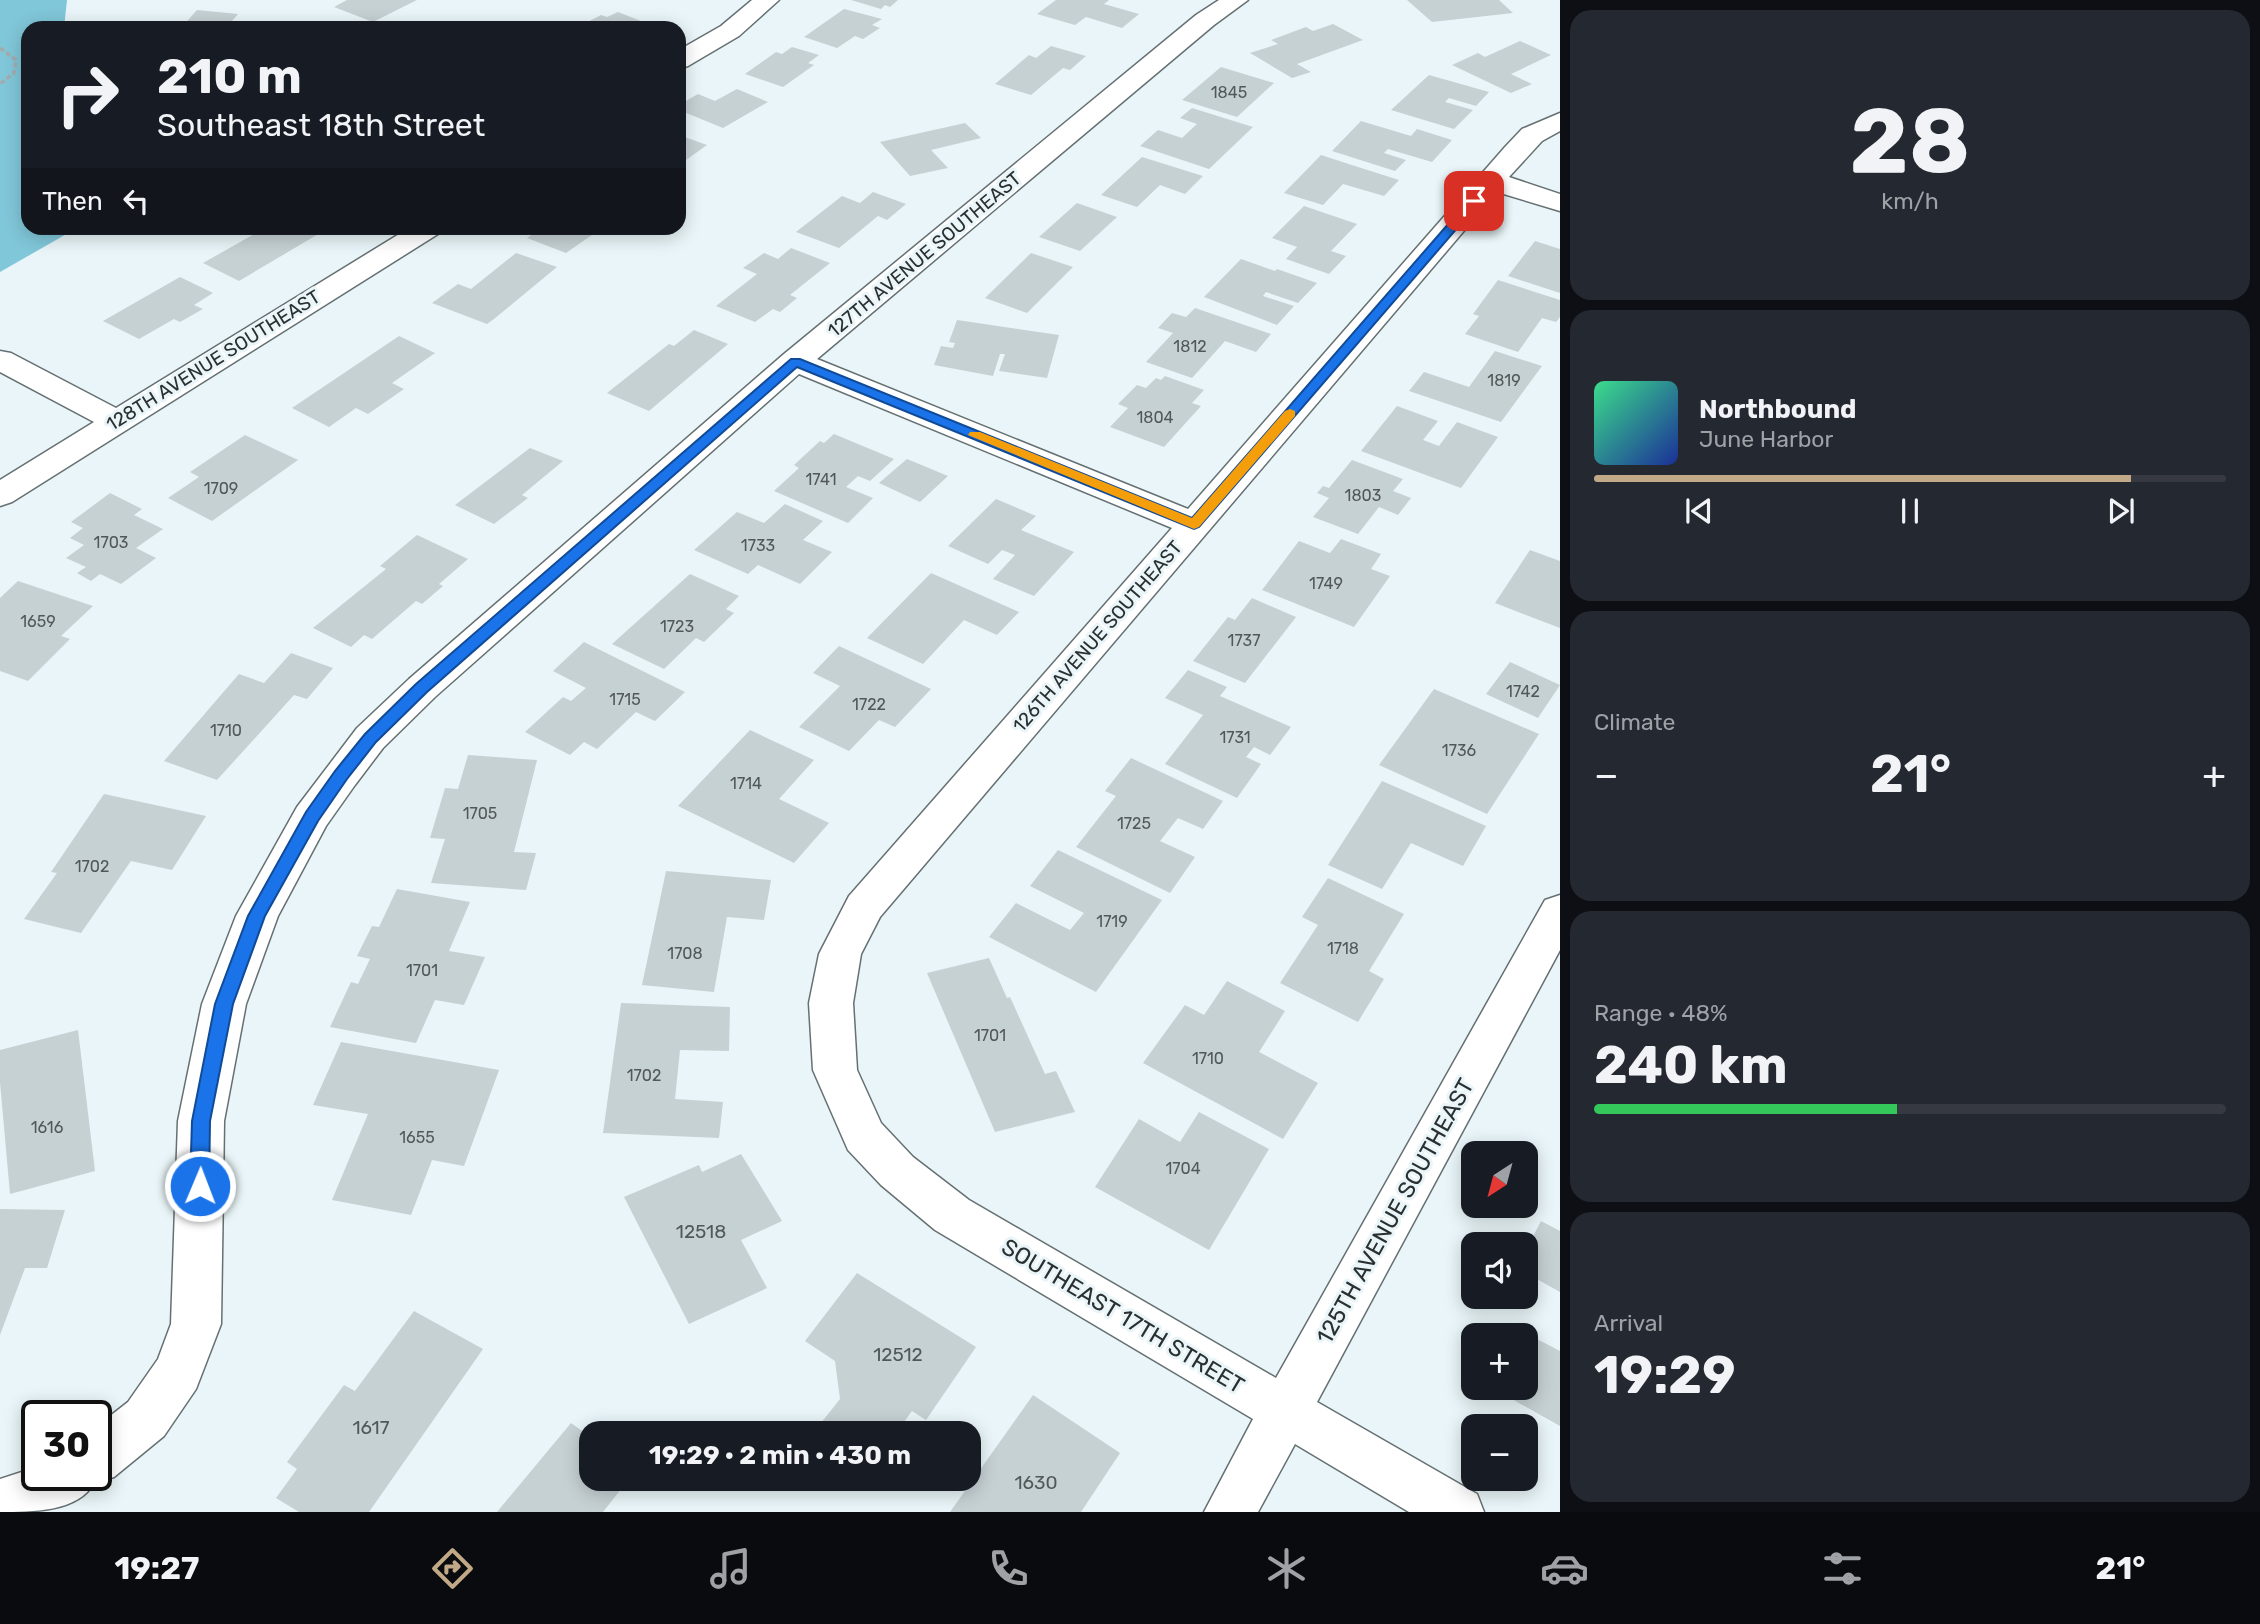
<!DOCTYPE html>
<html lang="en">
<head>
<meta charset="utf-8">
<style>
	body { margin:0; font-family:Rubik,sans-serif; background:#242831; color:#f1f3f6; height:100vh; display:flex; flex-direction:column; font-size:26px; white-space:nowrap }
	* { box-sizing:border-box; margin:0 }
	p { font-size:23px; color:#9ea1a6 }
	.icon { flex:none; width:38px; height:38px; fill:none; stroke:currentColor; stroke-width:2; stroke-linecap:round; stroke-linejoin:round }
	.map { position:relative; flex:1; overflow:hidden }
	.side { display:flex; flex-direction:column; gap:10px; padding:10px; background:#0d0f14; width:700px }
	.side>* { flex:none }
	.hud { position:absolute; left:21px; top:21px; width:665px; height:214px; border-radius:21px; box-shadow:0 4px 18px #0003; background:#171b24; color:#f1f3f6; overflow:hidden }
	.needle { width:46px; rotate:216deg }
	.fabs { position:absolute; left:1461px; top:1141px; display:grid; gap:14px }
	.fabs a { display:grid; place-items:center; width:77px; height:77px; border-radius:14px; background:#171b24; box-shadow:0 4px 18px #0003; font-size:35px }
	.speed { position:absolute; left:21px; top:1400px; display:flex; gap:14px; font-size:35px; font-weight:700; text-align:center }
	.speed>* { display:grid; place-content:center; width:91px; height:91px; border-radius:50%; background:#171b24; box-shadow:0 4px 18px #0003; line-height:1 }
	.speed .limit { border:4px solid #111; border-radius:10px; background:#fff; color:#111 }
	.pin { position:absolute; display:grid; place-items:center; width:60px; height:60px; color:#fff; margin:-30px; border-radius:14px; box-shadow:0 4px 10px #0006 }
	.me { position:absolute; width:77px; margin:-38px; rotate:1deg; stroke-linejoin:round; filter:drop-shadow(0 0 5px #0008) }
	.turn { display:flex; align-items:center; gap:24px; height:147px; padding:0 21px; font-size:32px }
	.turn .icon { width:91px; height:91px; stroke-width:2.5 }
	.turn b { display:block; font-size:49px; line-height:60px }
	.then { display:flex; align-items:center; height:66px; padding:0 21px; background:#0003; gap:14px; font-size:26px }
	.big { font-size:52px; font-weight:700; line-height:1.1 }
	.side .widget { flex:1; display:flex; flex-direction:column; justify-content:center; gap:10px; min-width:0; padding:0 24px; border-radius:21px; background:#242831 }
	.side .dial { align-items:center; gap:0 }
	.dial b { font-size:91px; line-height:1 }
	.song { display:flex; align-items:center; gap:21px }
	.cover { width:84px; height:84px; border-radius:10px; background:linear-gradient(135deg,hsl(150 70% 55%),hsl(230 70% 35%)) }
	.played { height:7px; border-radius:4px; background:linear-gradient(90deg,#c1a987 85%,#363941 85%) }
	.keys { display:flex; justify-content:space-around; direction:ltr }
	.heat { display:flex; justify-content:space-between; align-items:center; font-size:38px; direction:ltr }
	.charge { height:10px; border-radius:5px; background:linear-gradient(90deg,#34c759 48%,#363941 0) }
	.trip { position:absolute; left:579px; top:1421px; width:402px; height:70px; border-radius:21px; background:#171b24; box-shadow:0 4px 18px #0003; font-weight:700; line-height:70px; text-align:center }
	.menu { display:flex; height:112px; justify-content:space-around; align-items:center; background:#090b0e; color:#9ea1a6 }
	.menu .icon { width:49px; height:49px }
	.menu .current { color:#c1a987 }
	.menu b { font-size:32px; color:#f1f3f6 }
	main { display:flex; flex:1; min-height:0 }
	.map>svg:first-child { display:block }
</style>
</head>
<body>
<main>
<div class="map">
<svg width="1560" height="1512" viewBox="0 0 1560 1512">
	<rect width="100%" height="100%" fill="#e9f5f8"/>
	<polygon fill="#80c7d9" points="0,0 67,0 64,28 28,28 28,228 77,228 0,272"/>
	<g fill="#c6d1d4">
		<polygon points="347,0 417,0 373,22 334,7"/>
		<polygon points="851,0 898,0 890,7 885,5 881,9"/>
		<polygon points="1056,0 1109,0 1104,4 1139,14 1122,28 1086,17 1075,25 1037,14"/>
		<polygon points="1407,0 1499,0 1513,13 1432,22"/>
		<polygon points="844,9 882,19 872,25 880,28 863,39 855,36 837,48 804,37"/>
		<polygon points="197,10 238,14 226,28 181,28"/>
		<polygon points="618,12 646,23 636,28 576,28 601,15 607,17"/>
		<polygon points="1333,24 1363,40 1297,64 1311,72 1292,78 1250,53 1278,44 1271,40 1306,27 1313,31"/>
		<polygon points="1520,41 1551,55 1511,74 1532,84 1511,93 1452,65 1478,53 1485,57"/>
		<polygon points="1051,46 1086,56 1070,70 1063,68 1031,95 995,84 1029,55 1036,58"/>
		<polygon points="792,47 819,55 808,63 814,65 783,87 745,74 776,52 782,54"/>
		<polygon points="1221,67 1274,83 1237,117 1182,100"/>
		<polygon points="1429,75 1489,92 1476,106 1449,98 1445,102 1473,110 1454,129 1391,110"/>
		<polygon points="737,89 768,102 723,128 679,110 679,105 698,94 715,101"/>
		<polygon points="1192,108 1253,127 1209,169 1140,146 1158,130 1182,138 1197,124 1180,118"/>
		<polygon points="1361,121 1411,136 1417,129 1452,140 1432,162 1388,149 1384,153 1406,160 1395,171 1332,151"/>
		<polygon points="965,123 981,138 931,150 948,168 910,176 880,142"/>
		<polygon points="679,135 707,145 679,165"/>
		<polygon points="1321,155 1358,167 1399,180 1384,196 1343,184 1323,205 1284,193"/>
		<polygon points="1142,157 1203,176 1185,194 1160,185 1137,207 1101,195"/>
		<polygon points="873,192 906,204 887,220 878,216 839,248 796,232 842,196 860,203"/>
		<polygon points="1077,203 1117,217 1080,251 1039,237"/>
		<polygon points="1304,206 1357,224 1331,251 1346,256 1329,274 1286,259 1297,247 1272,238"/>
		<polygon points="265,228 308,228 320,233 239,281 203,263"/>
		<polygon points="542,228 602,228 566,253 527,238"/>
		<polygon points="1535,241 1560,249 1560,293 1508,276"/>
		<polygon points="791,248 830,263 790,295 797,298 780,312 773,309 755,322 716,306 757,274 743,268 764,253 778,259"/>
		<polygon points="516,253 557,267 494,319 487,324 432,303 458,284 471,289"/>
		<polygon points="1031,253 1073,267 1027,313 985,298"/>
		<polygon points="1241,259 1275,271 1277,269 1317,283 1298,303 1266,292 1263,296 1294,306 1277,325 1204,297"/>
		<polygon points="180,277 213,293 194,305 203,309 180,322 174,319 139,339 103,321"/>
		<polygon points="1498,280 1560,300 1560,317 1556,322 1542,318 1518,352 1465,334 1479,316 1473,314"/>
		<polygon points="1195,308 1271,334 1256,352 1225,341 1192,378 1146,362 1173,333 1158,328 1172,313 1186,317"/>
		<polygon points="957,320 1059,335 1047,378 999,371 1005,354 1000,354 993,376 934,365 941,346 953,348 955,343 949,342"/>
		<polygon points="694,330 728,344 649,411 607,393 669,344 674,346"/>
		<polygon points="399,336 435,353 392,383 404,389 368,414 356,408 329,427 292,408"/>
		<polygon points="1495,351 1542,366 1501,422 1409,391 1424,372 1469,387"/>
		<polygon points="1165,376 1204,390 1192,403 1201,406 1164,447 1110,427 1128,408 1118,404 1137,385 1146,388 1156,378 1161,380"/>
		<polygon points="1397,406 1438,421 1423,440 1439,446 1457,422 1498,437 1461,488 1361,451"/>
		<polygon points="834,434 894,459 870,481 858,476 846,487 873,498 848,523 774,491 799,468 794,465 820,441 824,443"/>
		<polygon points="245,435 298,460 212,521 168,498 199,477 190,472"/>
		<polygon points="530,448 563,461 522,495 528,498 494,524 455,505"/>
		<polygon points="907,459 948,476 920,502 879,483"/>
		<polygon points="1352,460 1403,479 1393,491 1411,498 1398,515 1379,507 1358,534 1313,517 1329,498 1317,493 1323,486 1329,488"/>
		<polygon points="110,493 142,509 134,515 163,529 136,548 156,558 121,584 100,574 91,581 77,573 86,567 66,558 84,545 70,538 83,528 71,522"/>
		<polygon points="996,499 1036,516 1021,530 1074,552 1034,596 993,579 1015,555 1002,550 988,564 948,546"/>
		<polygon points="785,504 823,521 803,540 832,552 800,584 758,565 748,574 694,550 737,512 764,523"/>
		<polygon points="417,535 468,559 439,584 443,586 422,604 416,601 372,639 364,635 351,647 313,628 386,569 380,566"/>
		<polygon points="1341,539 1381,554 1371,569 1390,576 1354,627 1262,590 1299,541 1330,553"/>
		<polygon points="1530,550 1560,561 1560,628 1495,603"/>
		<polygon points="931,573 1019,612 997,635 964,620 923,664 867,638"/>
		<polygon points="690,574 739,596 726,609 734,613 704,642 696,638 664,669 612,644"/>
		<polygon points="18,581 93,606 61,636 70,639 28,681 0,671 0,598"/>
		<polygon points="1252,598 1296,617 1245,683 1193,661 1228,617 1235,620"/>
		<polygon points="584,642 685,692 655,721 636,712 597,749 584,742 570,755 525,732 563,697 571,701 586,688 553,671"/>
		<polygon points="839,646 931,689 895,727 879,720 849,751 799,727 840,686 813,673"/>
		<polygon points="291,653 333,668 307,699 294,695 217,780 164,761 239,674 264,683"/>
		<polygon points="1510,662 1560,685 1538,718 1486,694"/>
		<polygon points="1188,670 1227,687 1220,696 1291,727 1270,755 1254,747 1246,757 1261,764 1237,798 1165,764 1203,715 1165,698"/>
		<polygon points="1434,689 1539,734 1487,814 1379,765"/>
		<polygon points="750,730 814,760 779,799 829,823 794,863 678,806"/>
		<polygon points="468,755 537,760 514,852 536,853 526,890 431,883 445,839 430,838 445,788 458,789"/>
		<polygon points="1131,758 1223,801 1203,829 1178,818 1160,841 1195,857 1170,893 1076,847 1116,796 1105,791"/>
		<polygon points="1382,781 1486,826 1463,866 1411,843 1382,889 1328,865"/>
		<polygon points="104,794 206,816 172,870 131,861 81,933 24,919 57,873 51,872"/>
		<polygon points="1058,850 1162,900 1096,992 989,937 1016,903 1070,930 1084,913 1030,886"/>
		<polygon points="666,871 771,880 764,920 727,917 714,992 642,985"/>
		<polygon points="1328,878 1404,914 1369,971 1384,979 1358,1022 1280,983 1318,925 1302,917"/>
		<polygon points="397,889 470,902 449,951 485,957 464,1005 435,1000 416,1043 330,1027 351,982 358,984 370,959 357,956 372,926 379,927"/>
		<polygon points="989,958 1007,998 1010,997 1045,1074 1056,1071 1075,1112 995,1132 927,973"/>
		<polygon points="1227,981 1285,1011 1259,1052 1318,1083 1283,1139 1143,1063 1185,1005 1204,1015"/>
		<polygon points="621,1003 730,1007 729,1051 680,1050 675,1099 723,1102 719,1138 603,1133"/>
		<polygon points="78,1030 95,1171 10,1194 0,1082 0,1050"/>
		<polygon points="341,1042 499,1070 464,1166 432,1160 411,1215 332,1200 368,1114 313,1105"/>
		<polygon points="1199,1112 1269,1149 1209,1250 1095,1187 1139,1119 1180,1142"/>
		<polygon points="741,1154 782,1221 741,1240 767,1288 689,1324 624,1197 699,1165 702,1172"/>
		<polygon points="0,1209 65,1210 47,1268 25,1268 0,1335"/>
		<polygon points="1541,1221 1560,1231 1560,1292 1526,1273 1526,1250"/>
		<polygon points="857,1273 976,1347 926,1420 912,1411 896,1433 813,1433 840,1399 835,1361 805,1341"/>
		<polygon points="414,1311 483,1349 369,1512 299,1512 276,1498 297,1469 287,1462 344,1385 355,1391"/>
		<polygon points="1537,1339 1560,1351 1560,1426 1510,1398 1514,1388 1526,1388 1526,1363"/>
		<polygon points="1033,1395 1120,1453 1081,1512 950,1512"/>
		<polygon points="571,1423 592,1438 592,1479 629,1479 603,1512 497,1512"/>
	</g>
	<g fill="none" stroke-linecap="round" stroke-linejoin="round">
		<defs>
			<g id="street">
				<polygon points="752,0 779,0 739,36 688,66 679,69 679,50 721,26"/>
				<path d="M1219 0H1248L1214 25 817 359 1188 509 1505 147 1522 129 1560 113V131L1542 141 1509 177 1560 194V211L1497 192 880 917 861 954 853 1003 857 1070 881 1123 913 1157 969 1200 1276 1378 1545 900 1560 895V950L1317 1402 1477 1494 1484 1512H1409L1295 1444 1258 1512H1204L1253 1419 935 1230 881 1185 848 1150 813 1070 809 1003 819 954 849 896 1172 528 799 374 435 697 383 748 355 785 326 826 278 916 246 1004 224 1121 221 1324 196 1389 164 1436 114 1477 94 1483C78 1512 32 1512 0 1512V1479L37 1467V1475H96V1427L128 1402 158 1359 171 1324 178 1121 202 1004 236 916 297 807 357 728 409 679 784 354 1196 15Z"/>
				<polygon points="409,228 442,228 438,234 12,502 0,506 0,480 94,422 0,372 0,351 11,353 116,408"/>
			</g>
		</defs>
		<use href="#street" stroke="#657072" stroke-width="3"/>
		<polyline stroke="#a2acae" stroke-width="3.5" stroke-dasharray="5 2.5" stroke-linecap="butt" points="0,48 16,60 14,73 0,84"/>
		<use href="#street" fill="#fff" fill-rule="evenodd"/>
	</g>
	<polygon fill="#1a73e8" stroke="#114b97" stroke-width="2" points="1474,198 1480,201 1478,204 1199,527 1194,529 797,367 427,692 376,742 347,779 318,821 265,916 233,1004 210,1121 209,1186 206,1192 200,1195 193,1192 190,1186 192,1121 215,1004 248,916 306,812 335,771 365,734 416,684 791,359 800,359 1192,518 1470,199"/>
	<polygon fill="#f59e0b" points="1290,409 1295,411 1295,416 1199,527 1194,529 968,435 970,432 980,432 1192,518 1285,411"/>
	<g text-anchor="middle" stroke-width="6" stroke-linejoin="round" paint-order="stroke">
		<g font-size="16" fill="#515859">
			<text x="1229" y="98">1845</text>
			<text x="1190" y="352">1812</text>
			<text x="1504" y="386">1819</text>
			<text x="1155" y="423">1804</text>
			<text x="821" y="485">1741</text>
			<text x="221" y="494">1709</text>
			<text x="1363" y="501">1803</text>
			<text x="111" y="548">1703</text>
			<text x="758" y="551">1733</text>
			<text x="1326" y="589">1749</text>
			<text x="38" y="627">1659</text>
			<text x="677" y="632">1723</text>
			<text x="1244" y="646">1737</text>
			<text x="1523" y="697">1742</text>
			<text x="625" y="705">1715</text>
			<text x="869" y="710">1722</text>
			<text x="226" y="736">1710</text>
			<text x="1235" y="743">1731</text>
			<text x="1459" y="756">1736</text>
			<text x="746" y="789">1714</text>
			<text x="480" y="819">1705</text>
			<text x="1134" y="829">1725</text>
			<text x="92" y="872">1702</text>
			<text x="1112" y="927">1719</text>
			<text x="1343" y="954">1718</text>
			<text x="685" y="959">1708</text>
			<text x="422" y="976">1701</text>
			<text x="990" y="1041">1701</text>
			<text x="1208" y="1064">1710</text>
			<text x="644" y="1081">1702</text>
			<text x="47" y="1133">1616</text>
			<text x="417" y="1143">1655</text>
			<text x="1183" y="1174">1704</text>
		</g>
		<g font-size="19" fill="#2a2f30" stroke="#e9f5f8">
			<text transform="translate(924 254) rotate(-40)" y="7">127TH AVENUE SOUTHEAST</text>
			<text transform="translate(213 360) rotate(-32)" y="7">128TH AVENUE SOUTHEAST</text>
			<text transform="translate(1097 636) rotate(-49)" y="7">126TH AVENUE SOUTHEAST</text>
		</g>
		<g font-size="19" fill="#515859">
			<text x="701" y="1238">12518</text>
			<text x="898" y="1361">12512</text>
			<text x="371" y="1434">1617</text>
			<text x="1036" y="1489">1630</text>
		</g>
		<g font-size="23" fill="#2a2f30" stroke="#e9f5f8">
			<text transform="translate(1395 1211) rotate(-61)" y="8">125TH AVENUE SOUTHEAST</text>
			<text transform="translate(1123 1316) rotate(31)" y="8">SOUTHEAST 17TH STREET</text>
		</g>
	</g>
</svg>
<div class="fabs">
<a><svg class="needle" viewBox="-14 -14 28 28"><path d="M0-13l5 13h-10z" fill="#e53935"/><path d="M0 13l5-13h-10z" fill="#9ea1a6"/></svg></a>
<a><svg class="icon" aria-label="sound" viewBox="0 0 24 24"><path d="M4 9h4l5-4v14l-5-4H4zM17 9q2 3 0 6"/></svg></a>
<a>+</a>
<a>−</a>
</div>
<div class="speed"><div class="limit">30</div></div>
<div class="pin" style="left:1474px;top:201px;background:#d93025"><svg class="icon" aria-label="arrive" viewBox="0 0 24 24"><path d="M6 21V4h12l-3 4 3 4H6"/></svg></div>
<svg class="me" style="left:200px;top:1186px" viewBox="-20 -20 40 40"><circle r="17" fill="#1a73e8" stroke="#fff" stroke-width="3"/><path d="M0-11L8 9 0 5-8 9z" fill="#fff"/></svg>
<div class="trip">19:29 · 2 min · 430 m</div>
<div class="hud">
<div class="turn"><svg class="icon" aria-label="right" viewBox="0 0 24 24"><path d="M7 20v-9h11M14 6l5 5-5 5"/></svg><div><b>210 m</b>Southeast 18th Street</div></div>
<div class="then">Then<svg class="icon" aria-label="left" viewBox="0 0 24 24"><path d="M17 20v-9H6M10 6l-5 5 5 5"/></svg></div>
</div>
</div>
<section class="side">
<div class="widget dial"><b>28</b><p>km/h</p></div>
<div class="widget">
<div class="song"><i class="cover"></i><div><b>Northbound</b><p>June Harbor</p></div></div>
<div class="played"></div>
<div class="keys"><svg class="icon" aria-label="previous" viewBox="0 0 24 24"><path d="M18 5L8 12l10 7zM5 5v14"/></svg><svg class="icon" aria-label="pause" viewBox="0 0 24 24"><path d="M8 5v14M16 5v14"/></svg><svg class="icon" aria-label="next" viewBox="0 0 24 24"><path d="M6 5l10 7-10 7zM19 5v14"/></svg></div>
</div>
<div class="widget"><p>Climate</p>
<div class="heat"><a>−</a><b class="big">21°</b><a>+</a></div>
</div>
<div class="widget"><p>Range · 48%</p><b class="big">240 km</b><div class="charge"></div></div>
<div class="widget"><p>Arrival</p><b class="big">19:29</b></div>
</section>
</main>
<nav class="menu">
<b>19:27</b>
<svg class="icon current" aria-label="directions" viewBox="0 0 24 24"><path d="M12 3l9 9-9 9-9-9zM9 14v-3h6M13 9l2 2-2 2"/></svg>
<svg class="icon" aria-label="music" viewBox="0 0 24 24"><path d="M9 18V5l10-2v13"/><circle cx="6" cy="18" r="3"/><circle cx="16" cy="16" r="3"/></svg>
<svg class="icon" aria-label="phone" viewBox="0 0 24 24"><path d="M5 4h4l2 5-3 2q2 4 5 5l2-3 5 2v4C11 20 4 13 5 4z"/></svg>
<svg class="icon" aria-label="climate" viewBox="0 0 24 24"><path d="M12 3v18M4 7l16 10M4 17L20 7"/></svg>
<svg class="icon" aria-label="car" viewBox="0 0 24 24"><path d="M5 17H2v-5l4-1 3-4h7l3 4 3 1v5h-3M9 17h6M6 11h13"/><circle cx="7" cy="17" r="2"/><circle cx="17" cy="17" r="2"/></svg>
<svg class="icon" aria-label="filters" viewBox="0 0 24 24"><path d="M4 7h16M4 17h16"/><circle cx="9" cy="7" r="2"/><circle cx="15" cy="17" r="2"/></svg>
<b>21°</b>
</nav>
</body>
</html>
